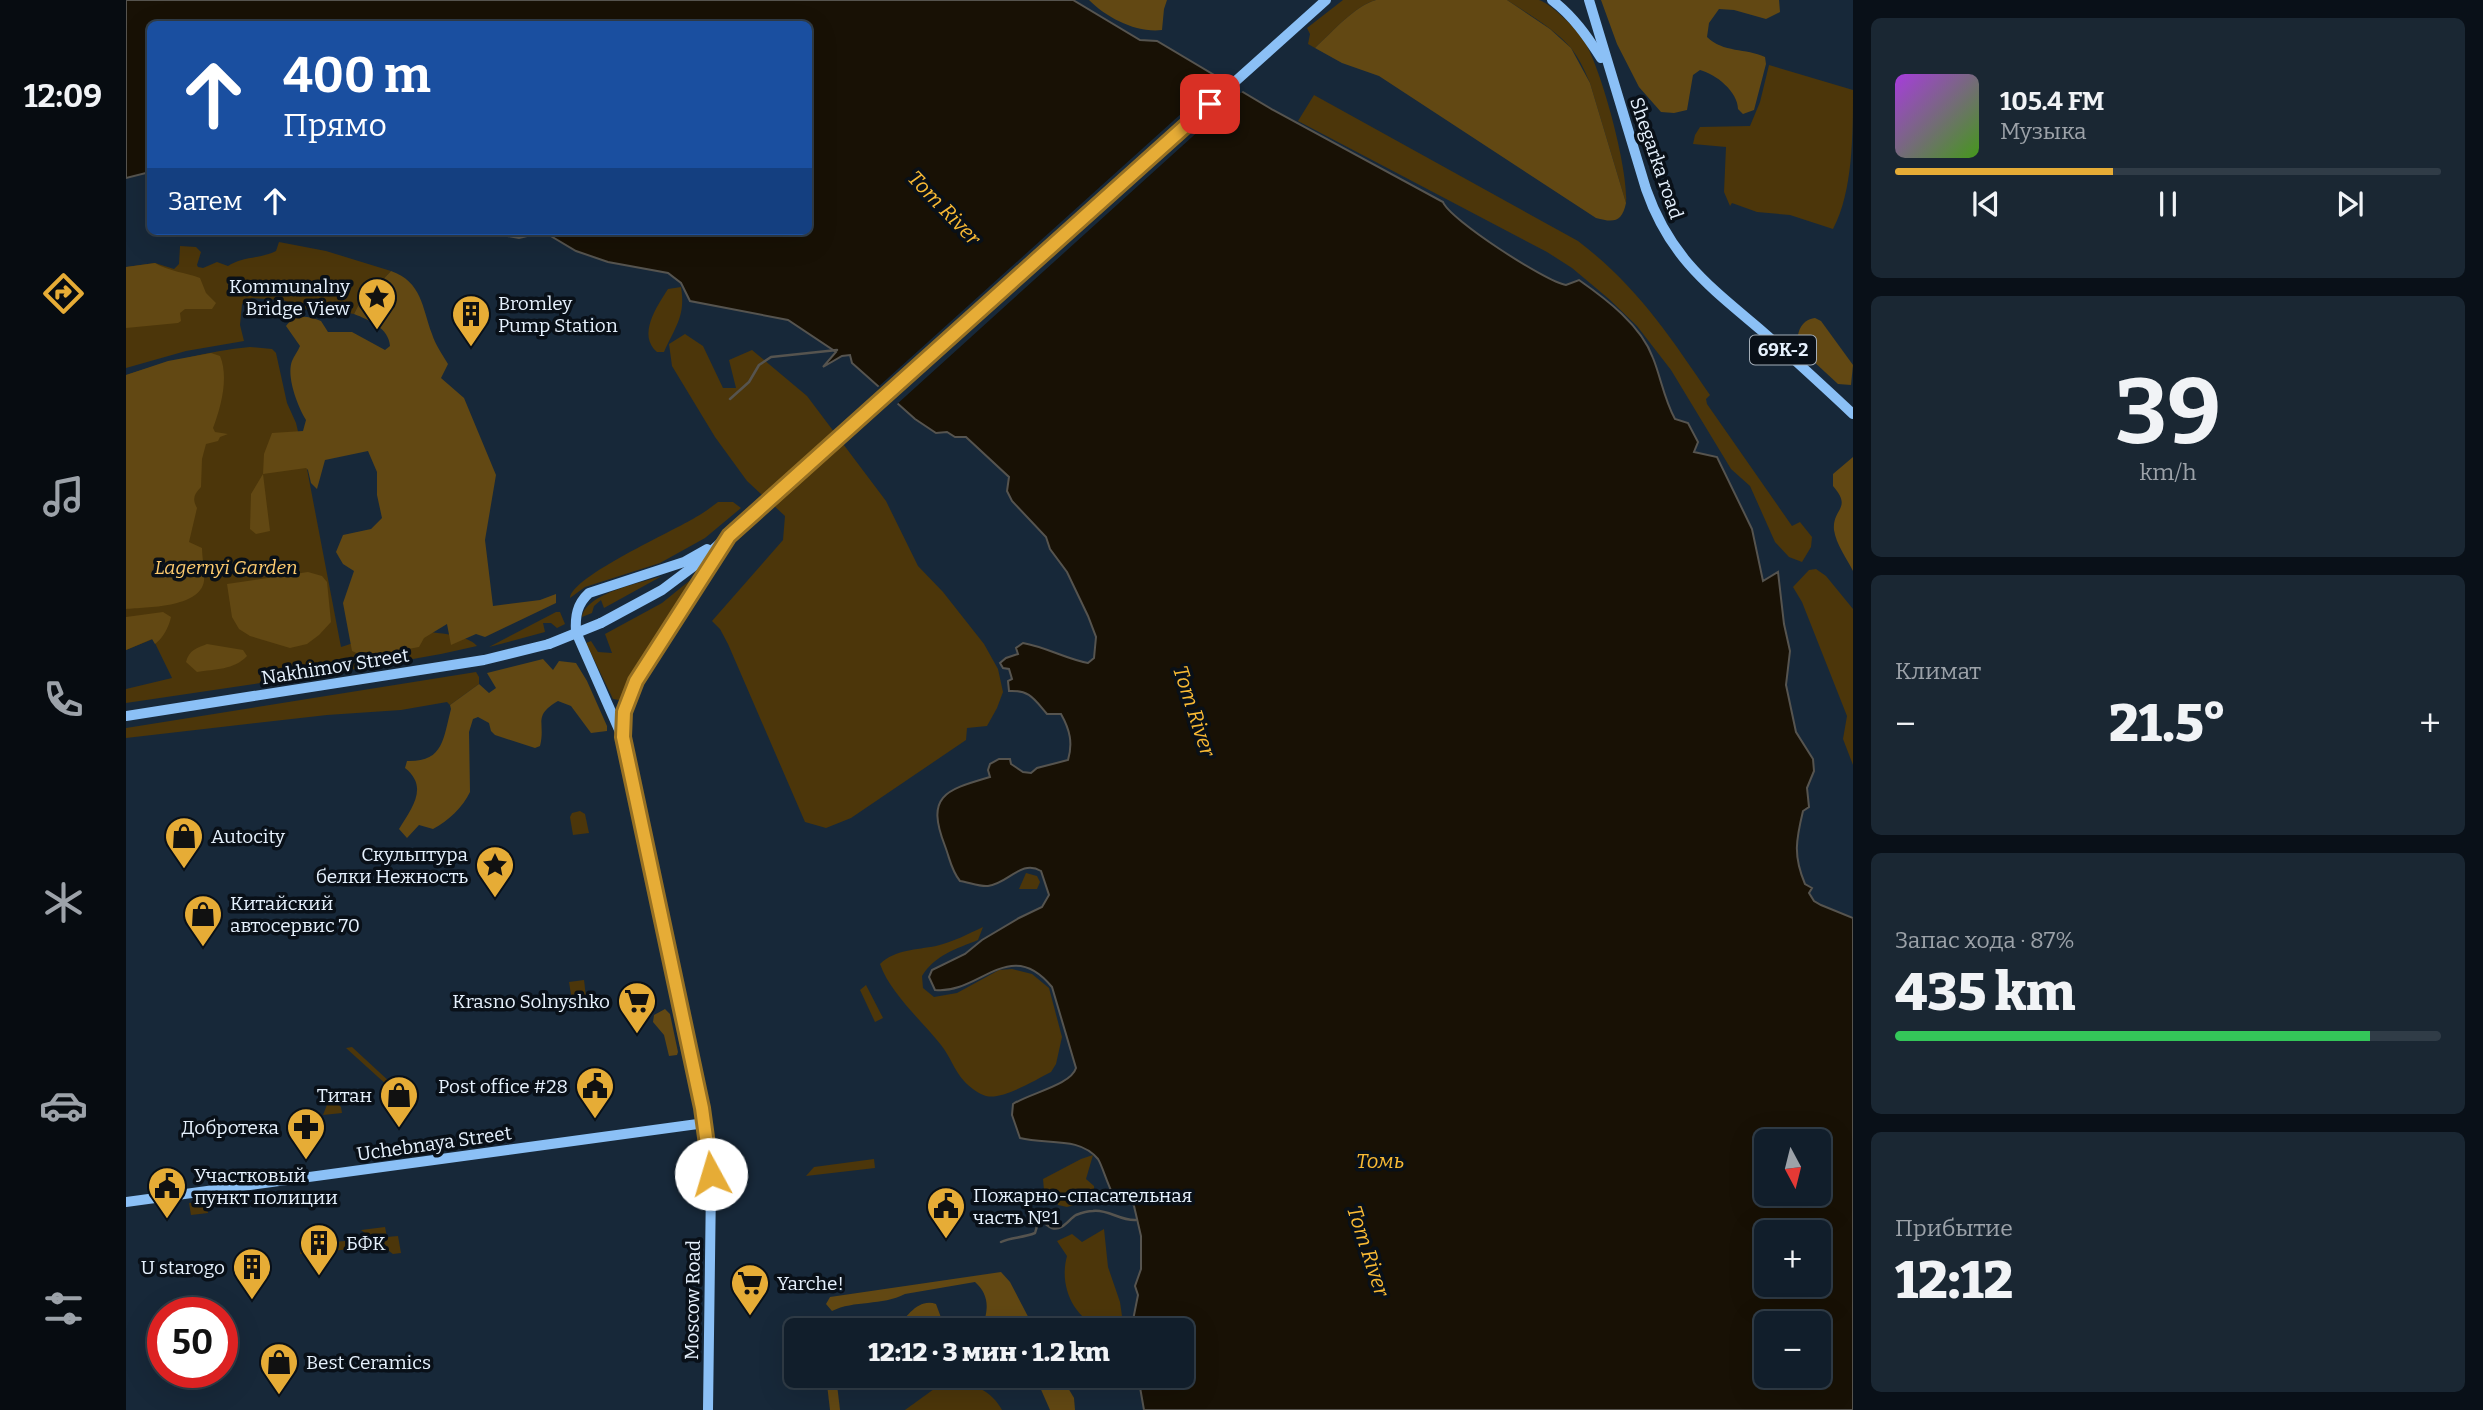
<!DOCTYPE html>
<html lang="ru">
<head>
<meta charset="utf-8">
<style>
	body { margin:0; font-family:Bitter,serif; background:#1a2733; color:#f1f3f6; height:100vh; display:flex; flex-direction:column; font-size:26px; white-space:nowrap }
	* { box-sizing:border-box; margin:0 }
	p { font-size:23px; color:#9ca2a9 }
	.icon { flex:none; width:38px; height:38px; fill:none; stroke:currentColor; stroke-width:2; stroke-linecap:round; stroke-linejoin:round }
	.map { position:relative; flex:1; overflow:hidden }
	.sheet { display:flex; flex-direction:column; gap:18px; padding:18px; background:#091018; width:630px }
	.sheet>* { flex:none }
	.guide { position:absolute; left:21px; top:21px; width:665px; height:214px; border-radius:10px; box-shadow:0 7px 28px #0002,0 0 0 2px #303c47; background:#1a4fa0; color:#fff; overflow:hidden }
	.needle { width:46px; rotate:173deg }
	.controls { position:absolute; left:1628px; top:1129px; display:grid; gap:14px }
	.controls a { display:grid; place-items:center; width:77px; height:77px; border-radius:10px; background:#111e2b; box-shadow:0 7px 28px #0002,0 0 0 2px #303c47; font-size:35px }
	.speed { position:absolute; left:21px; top:1297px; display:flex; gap:14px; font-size:35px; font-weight:700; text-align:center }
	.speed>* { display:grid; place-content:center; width:91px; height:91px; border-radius:50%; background:#111e2b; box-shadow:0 7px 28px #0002,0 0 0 2px #303c47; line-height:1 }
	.speed .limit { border:10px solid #d22; background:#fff; color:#111 }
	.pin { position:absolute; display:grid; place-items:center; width:60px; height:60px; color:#fff; margin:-30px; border-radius:14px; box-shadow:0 4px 10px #0006 }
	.me { position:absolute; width:77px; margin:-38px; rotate:354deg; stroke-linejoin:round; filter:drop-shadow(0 0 5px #0008) }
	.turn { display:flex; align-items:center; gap:24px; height:147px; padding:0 21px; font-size:32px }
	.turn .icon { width:91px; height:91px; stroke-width:2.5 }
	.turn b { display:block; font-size:49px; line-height:60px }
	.then { display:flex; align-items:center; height:66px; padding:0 21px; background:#0003; gap:14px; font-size:26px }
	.big { font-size:52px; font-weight:800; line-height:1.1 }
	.sheet .widget { flex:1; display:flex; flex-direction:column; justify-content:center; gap:10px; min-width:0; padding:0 24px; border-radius:10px; background:#1a2733 }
	.sheet .dial { align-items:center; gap:0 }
	.dial b { font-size:91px; line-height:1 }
	.song { display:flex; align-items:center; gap:21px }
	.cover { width:84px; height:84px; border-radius:10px; background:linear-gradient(135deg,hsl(280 70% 55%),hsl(100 70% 35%)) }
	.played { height:7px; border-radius:4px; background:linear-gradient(90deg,#e6ac36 40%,#303c47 40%) }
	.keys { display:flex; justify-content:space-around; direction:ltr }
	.heat { display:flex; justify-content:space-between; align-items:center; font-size:38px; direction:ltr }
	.charge { height:10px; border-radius:5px; background:linear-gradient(90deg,#34c759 87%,#303c47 0) }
	.trip { position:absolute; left:658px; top:1318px; width:410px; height:70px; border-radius:10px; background:#111e2b; box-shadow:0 7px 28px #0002,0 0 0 2px #303c47; font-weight:800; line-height:70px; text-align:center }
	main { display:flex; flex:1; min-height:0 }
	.tabs { display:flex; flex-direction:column; width:126px; justify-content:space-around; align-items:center; background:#070c11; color:#9ca2a9 }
	.tabs .icon { width:49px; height:49px }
	.tabs .active { color:#e6ac36 }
	.tabs b { font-size:32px; color:#f1f3f6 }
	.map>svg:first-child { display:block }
</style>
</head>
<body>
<main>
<nav class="tabs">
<b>12:09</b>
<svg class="icon active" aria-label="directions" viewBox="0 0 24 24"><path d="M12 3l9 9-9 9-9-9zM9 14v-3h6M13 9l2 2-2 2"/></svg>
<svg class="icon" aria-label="music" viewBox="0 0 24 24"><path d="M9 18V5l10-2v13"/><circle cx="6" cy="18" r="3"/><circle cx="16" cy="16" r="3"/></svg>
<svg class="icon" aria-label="phone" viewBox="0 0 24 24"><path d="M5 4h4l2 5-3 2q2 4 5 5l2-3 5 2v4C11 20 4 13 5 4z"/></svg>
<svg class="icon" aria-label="climate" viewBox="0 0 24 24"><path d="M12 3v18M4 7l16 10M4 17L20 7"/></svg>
<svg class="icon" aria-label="car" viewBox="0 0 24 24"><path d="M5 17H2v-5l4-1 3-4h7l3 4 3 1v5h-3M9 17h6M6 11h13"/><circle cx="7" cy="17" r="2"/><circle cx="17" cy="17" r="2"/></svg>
<svg class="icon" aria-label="filters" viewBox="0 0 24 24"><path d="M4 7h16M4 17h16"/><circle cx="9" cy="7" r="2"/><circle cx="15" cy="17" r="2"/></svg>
</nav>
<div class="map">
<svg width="1727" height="1410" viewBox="0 0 1727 1410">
	<rect width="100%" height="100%" fill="#172839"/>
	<g fill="#4c360a">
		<path d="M1217 0H1250C1230 5 1205 33 1189 48L1182 44 1184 34 1181 28Z"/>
		<path d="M1381 0C1391 0 1404 0 1413 0 1424 3 1451 29 1457 39 1475 66 1503 171 1500 203L1464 83C1459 71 1453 58 1445 48 1428 28 1402 14 1381 0Z"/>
		<path d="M1643 65 1727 90C1727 134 1727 192 1707 229L1664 215 1631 212 1606 203 1604 206 1598 192 1600 147 1567 144 1569 135 1574 127 1624 126 1634 102Z"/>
		<path d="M1188 95 1452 241C1511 286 1543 335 1584 395L1580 399 1581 404 1666 526 1674 522 1686 537 1685 547 1676 562 1663 557 1649 542 1624 486 1605 469 1545 370 1511 326 1483 299 1446 268 1421 252 1172 121Z"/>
		<path d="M153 242 200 251 265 271 232 306 228 314 211 311 194 315 157 300 126 298 116 304 114 325 118 341 60 351 0 368V267L29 263 48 269 53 264 54 246 70 247 75 252 71 265 72 267 77 268 91 262 102 266C117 256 134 259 150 251Z"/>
		<path d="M555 287C560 316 549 327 538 352H531C511 335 531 306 542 289Z"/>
		<polygon points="559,334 577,346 597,388 610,388 603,360 626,350 681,396 760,501 792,566 817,592 858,644 872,669 877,692 871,708 861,726 841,728 840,740 725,818 700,828 679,822 602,644 594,629 586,621 657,540 659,516 621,481 589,437 546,366 543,344"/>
		<path d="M124 347 146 349 150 353 161 403 170 423 181 469 215 647C230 643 246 634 262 632 280 630 340 631 351 646L315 654 236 668 0 703V689L46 678 27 639 0 650V375C40 362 82 351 124 347Z"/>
		<path d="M592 502H607L615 508 579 538 534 563 459 587 444 598C446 576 548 531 570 517 578 513 585 507 592 502Z"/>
		<polygon points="1690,569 1700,576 1727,609 1727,765 1717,739 1721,716 1676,602 1667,587 1683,570"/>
		<polygon points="573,573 517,660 497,696 493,700 487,699 460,643 465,641 472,652 486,653 479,634 536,603"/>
		<path d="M536 576 478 608 475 600 468 606 466 613 456 617C460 593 515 583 536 576Z"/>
		<polygon points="430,612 434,612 439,624 431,628 425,623 417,623 419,632 363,647"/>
		<polygon points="350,672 353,677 353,684 324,705 321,702 275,710 201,715 0,738 0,728"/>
		<polygon points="454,811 459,814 463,833 447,835 444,817 446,813"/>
		<polygon points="900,873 911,876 914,882 911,889 893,889"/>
		<path d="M857 927 852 940C830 949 809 955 796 976L797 988 808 997 831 993 873 970 886 969 906 974 923 988 936 1037 930 1064 925 1072C909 1080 877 1100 860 1096 853 1094 843 1087 838 1081 828 1070 824 1056 815 1045 796 1021 764 993 754 964 770 949 790 950 810 946 827 942 842 934 857 927Z"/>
		<polygon points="458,980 461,1005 447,1007 443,982"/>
		<polygon points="740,985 757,1018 749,1022 734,990"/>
		<polygon points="226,1047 279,1096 278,1100 276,1103 271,1099 262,1086 220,1048"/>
		<polygon points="204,1097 215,1107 216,1113 197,1115"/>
		<polygon points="967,1155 960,1179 968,1186 969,1199 941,1207 932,1205 928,1193 918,1190 917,1179 955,1159"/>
		<polygon points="748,1159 749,1168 680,1176 688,1167"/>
		<polygon points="95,1199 95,1201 81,1203 82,1213 65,1215 63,1203"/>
		<polygon points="259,1227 261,1237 272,1236 275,1253 267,1254 235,1230"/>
		<path d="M978 1229 982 1267 994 1302 998 1330C991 1330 982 1331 976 1329 946 1317 933 1285 941 1256L931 1241 946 1234 956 1242Z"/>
		<polygon points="229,1240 236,1248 174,1254 177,1245"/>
		<path d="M828 1383C849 1383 866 1392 876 1410H779L808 1389Z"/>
	</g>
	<g fill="#624813">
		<path d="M963 0H1041L1038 9 1036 30C1010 33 981 18 963 0Z"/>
		<path d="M1250 0H1381L1424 29 1445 48 1464 83 1500 203C1496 222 1488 223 1470 218L1253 76 1216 63 1189 48C1205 33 1230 5 1250 0Z"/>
		<path d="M1475 0H1653L1654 12 1640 19 1608 10 1593 9 1583 23 1581 37C1597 53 1620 48 1639 57L1640 64 1628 110 1617 114 1612 109C1612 92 1590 74 1574 70L1567 75 1561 110 1548 113 1535 112 1513 87 1491 44Z"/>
		<path d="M29 263C44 272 59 272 74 278L80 293 90 303 86 309H59L54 313 55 321 52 323 0 328V267Z"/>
		<path d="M265 271C296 282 296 307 306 334 309 344 316 354 322 364L315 378 338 398 370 475 359 540 367 606 414 600 430 594V603L359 637 350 634 325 645 321 624 298 638 293 647 240 657 226 651 217 603 228 571 217 564 210 552 217 535 245 529 256 518 251 495V472L242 451 199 460 191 489 185 483 182 470 180 468 137 474 144 531 130 534 124 529 125 494 137 474 138 454 146 433 177 431 180 420C172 407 160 377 166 361 168 356 172 351 174 346L160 326C169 313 182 316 195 321L202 332H226L259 350 264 346C263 328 243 320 228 314L232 306Z"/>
		<path d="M1689 318 1695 321 1727 365 1725 385 1712 384 1672 347C1670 334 1674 320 1689 318Z"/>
		<path d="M85 353 94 356C103 377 95 407 87 428L89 432 102 434 94 437 92 441 80 444 76 459 75 487C68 494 66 499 71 508L63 542 76 548C76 558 79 571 78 581 74 608 20 607 0 609V375L42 361Z"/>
		<path d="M1727 457V571C1721 559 1710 544 1708 530 1706 508 1727 509 1707 486V474Z"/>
		<polygon points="182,572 196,576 201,582 205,622 193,635 181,644 164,648 124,636 113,629 106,617 101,584"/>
		<path d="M37 612 45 617C43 627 37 638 29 644L26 639 0 650V617Z"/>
		<path d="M81 644 117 650 121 656C108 670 89 669 71 672L60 662C63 650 71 648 81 644Z"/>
		<path d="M417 659 427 670 433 661 450 663 461 681 481 726V731L465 733 445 706 432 701C406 716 420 723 414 746L409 748 369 735 365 731 363 723 352 717 347 719 343 732 344 792C337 807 322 821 307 829L293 825 281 838 273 829C286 808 303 787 279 768L281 761C318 762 317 739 325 709L324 705 353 684 363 693 370 688 361 673Z"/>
		<polygon points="539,1009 544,1014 552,1052 551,1055 543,1056 538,1035 527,1022 528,1015"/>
		<path d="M875 1272 884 1282 909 1330H770C780 1317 792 1298 810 1304L817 1323H833L859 1318C863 1303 860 1292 849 1282L779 1294C756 1306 728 1300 706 1311L700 1304 704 1297Z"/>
		<polygon points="700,1376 710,1376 714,1410 704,1410"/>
		<polygon points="909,1376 935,1376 948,1398 949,1410 924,1410"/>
	</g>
	<path fill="#181105" stroke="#56544f" stroke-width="2" fill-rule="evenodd" d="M0 0H947L1014 40 1031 41 1147 110 1317 202C1323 219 1420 282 1440 285L1453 280C1480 299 1515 325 1527 358 1535 378 1538 399 1549 419L1562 423 1572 442 1568 452 1591 457 1626 529 1637 581 1652 572 1658 624 1664 651 1660 685 1670 732 1687 759 1688 771 1681 788 1683 807 1677 811C1670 840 1667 856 1679 884L1686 888 1683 893 1688 901 1695 905 1727 918V1410H1018L1012 1376H1055V1330H1007V1320L1012 1295 1009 1286 1015 1269V1236L1008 1206 1001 1196 987 1194C982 1186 976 1165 972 1159 953 1136 920 1145 894 1138L886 1115 887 1104C904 1093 945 1085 950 1068L926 987C884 935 853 995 809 990L803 977 806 970 839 954 856 940 893 918 916 907 923 895 915 871C895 859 882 884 862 886 854 887 842 882 834 881 825 870 824 859 819 846 799 795 820 790 864 777L862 770 864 764 873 759H884L885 764 897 772 905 773 911 768 942 760C947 743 944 730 935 714H921C908 699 904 690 883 691L882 681 886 679 883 669 877 668 874 663 880 658 892 654 890 648 897 643C920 647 940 659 962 663L968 658 970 637 962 616 941 572 924 549 920 537 886 501 881 491 883 477 840 437H829L821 432 810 433 789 419 726 363 724 355 716 356 697 367 710 352 662 320 564 301 555 283 542 273 482 262 450 251 418 232 393 238 353 231H682V24H24V172L0 178ZM1640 1141H1692V1194H1640ZM1640 1232H1692V1284H1640ZM1640 1323H1692V1376H1640Z"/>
	<polygon fill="#172839" points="1097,76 1119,89 770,405 751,388"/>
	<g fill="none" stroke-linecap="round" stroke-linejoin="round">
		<g stroke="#56544f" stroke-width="2.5">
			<polyline points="604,399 623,382 633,365 645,357 711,350"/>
			<path d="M875 1242C885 1237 897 1238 909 1233L912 1223 917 1222C920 1224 923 1227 926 1228 937 1231 943 1219 950 1215 955 1213 962 1211 967 1211 982 1209 994 1221 1010 1220"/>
		</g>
		<g stroke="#8bc0f6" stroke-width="10">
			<path d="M1426 0C1447 16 1461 36 1475 58"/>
			<path d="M1463 0 1520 189C1544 258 1583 286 1636 331 1667 358 1697 386 1727 414"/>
			<polyline points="475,623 536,590 572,563 1200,0"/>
			<polyline points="0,716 358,660 423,644"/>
			<path d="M494 732 450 632C449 616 451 604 463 593L558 562 581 549"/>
			<polyline points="0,1202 579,1123"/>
			<path d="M582 1410 585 1185 576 1108 497 737C497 715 500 700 510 681L595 548"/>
		</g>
		<polyline stroke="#8bc0f6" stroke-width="10" points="423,644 475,623"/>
	</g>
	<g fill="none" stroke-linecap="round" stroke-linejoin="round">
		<defs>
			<polyline id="route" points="585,1174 576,1108 497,737 498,712 510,681 603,536 1084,104"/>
		</defs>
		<use href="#route" stroke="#967023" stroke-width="18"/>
		<use href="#route" stroke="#e6ac36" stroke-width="12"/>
	</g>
	<defs>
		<symbol id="sight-pin" viewBox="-11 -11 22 30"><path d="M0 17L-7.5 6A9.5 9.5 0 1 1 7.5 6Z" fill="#e6ac36" stroke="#091018"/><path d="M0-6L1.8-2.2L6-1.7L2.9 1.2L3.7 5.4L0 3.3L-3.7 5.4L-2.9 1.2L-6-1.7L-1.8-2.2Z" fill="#111"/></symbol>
		<symbol id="building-pin" viewBox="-11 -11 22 30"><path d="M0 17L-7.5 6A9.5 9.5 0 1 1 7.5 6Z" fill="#e6ac36" stroke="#091018"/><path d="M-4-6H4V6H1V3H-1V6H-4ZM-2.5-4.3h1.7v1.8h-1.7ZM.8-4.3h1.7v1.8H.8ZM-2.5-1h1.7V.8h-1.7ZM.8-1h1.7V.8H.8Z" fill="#111"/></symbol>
		<symbol id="shop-pin" viewBox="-11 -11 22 30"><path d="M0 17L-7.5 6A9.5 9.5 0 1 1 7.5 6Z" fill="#e6ac36" stroke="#091018"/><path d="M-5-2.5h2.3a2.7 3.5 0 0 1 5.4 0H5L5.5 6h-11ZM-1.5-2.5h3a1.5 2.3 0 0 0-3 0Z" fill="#111"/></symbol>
		<symbol id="supermarket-pin" viewBox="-11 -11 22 30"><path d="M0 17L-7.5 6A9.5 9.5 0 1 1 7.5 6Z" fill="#e6ac36" stroke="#091018"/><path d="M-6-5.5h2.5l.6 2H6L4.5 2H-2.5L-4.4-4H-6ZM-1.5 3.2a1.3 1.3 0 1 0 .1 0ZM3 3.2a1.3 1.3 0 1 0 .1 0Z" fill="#111"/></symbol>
		<symbol id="civic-pin" viewBox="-11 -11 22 30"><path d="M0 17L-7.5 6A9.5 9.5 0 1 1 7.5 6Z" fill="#e6ac36" stroke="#091018"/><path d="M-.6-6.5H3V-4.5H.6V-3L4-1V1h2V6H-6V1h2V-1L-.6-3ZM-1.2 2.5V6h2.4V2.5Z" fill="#111"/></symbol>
		<symbol id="pharmacy-pin" viewBox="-11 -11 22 30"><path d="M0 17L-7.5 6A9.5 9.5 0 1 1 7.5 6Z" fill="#e6ac36" stroke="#091018"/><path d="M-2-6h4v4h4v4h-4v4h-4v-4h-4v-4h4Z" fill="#111"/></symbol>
	</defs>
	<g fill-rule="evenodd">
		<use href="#sight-pin" x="229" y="275" width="44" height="60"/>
		<use href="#building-pin" x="323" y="292" width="44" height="60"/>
		<use href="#shop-pin" x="36" y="814" width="44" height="60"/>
		<use href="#sight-pin" x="347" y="843" width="44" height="60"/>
		<use href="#shop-pin" x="55" y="892" width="44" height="60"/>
		<use href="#supermarket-pin" x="489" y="979" width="44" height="60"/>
		<use href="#civic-pin" x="447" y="1064" width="44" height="60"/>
		<use href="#shop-pin" x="251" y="1073" width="44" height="60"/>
		<use href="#pharmacy-pin" x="158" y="1105" width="44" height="60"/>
		<use href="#civic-pin" x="19" y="1164" width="44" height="60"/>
		<use href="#civic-pin" x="798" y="1184" width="44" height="60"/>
		<use href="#building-pin" x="171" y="1221" width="44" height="60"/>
		<use href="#building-pin" x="104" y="1245" width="44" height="60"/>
		<use href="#supermarket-pin" x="602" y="1261" width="44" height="60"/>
		<use href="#shop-pin" x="131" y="1340" width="44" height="60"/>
	</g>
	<g text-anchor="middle" stroke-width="7" stroke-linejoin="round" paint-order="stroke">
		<rect fill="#091018" stroke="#a4aeb8" stroke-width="2" x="1624" y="335.5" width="66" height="29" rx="5"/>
		<g font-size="18" font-weight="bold" fill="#e6f1fd">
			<text x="1657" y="356">69К-2</text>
		</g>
		<g font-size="19" fill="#e6f1fd" stroke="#091018">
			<text transform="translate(1531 158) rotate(71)" y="7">Shegarka road</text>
			<text transform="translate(209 666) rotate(-9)" y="7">Nakhimov Street</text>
			<text transform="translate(308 1143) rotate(-8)" y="7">Uchebnaya Street</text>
			<text transform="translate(566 1300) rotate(-89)" y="7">Moscow Road</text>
		</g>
		<g font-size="19" fill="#e6f1fd" stroke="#091018" text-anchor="start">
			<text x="224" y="293" text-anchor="end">Kommunalny<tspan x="224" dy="22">Bridge View</tspan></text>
			<text x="372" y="310">Bromley<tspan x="372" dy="22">Pump Station</tspan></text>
			<text x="85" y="843">Autocity</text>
			<text x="342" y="861" text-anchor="end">Скульптура<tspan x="342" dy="22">белки Нежность</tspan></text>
			<text x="104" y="910">Китайский<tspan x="104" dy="22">автосервис 70</tspan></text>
			<text x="484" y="1008" text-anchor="end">Krasno Solnyshko</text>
			<text x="442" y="1093" text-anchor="end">Post office #28</text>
			<text x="246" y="1102" text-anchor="end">Титан</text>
			<text x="153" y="1134" text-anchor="end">Добротека</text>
			<text x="68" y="1182">Участковый<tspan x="68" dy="22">пункт полиции</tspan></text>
			<text x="847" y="1202">Пожарно-спасательная<tspan x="847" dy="22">часть №1</tspan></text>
			<text x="220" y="1250">БФК</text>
			<text x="99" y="1274" text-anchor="end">U starogo</text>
			<text x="651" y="1290">Yarche!</text>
			<text x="180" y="1369">Best Ceramics</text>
		</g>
		<g font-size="19" font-style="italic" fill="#ffcc6f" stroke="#091018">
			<text x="100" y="574">Lagernyi Garden</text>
		</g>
		<g font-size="21" font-style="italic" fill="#f9ba34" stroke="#091018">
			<text transform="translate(818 208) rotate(46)" y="7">Tom River</text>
			<text transform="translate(1068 711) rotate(72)" y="7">Tom River</text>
			<text x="1254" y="1168">Томь</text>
			<text transform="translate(1242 1251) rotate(72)" y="7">Tom River</text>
		</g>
	</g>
</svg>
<div class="controls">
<a><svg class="needle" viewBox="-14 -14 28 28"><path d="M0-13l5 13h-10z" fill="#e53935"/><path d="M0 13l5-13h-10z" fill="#9ca2a9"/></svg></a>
<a>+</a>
<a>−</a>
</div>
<div class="speed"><div class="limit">50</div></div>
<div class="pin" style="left:1084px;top:104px;background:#d93025"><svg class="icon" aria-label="arrive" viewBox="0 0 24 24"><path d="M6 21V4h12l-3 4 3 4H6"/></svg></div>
<svg class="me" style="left:585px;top:1174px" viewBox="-20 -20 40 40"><circle r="19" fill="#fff"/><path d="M0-13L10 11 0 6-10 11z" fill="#e6ac36"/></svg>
<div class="trip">12:12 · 3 мин · 1.2 km</div>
<div class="guide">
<div class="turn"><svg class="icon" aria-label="ahead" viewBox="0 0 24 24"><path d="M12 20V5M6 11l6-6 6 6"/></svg><div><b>400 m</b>Прямо</div></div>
<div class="then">Затем<svg class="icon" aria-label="ahead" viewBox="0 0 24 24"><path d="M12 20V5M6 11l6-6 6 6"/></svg></div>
</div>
</div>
<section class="sheet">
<div class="widget">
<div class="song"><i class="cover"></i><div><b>105.4 FM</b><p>Музыка</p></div></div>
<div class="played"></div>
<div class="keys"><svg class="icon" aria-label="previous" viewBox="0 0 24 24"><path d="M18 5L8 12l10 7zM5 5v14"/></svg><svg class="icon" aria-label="pause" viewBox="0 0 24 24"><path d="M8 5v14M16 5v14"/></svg><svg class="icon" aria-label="next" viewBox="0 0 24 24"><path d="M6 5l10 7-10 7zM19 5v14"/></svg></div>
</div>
<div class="widget dial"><b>39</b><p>km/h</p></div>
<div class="widget"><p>Климат</p>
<div class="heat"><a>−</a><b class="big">21.5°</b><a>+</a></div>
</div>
<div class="widget"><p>Запас хода · 87%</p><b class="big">435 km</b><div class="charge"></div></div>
<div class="widget"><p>Прибытие</p><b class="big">12:12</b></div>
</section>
</main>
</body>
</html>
